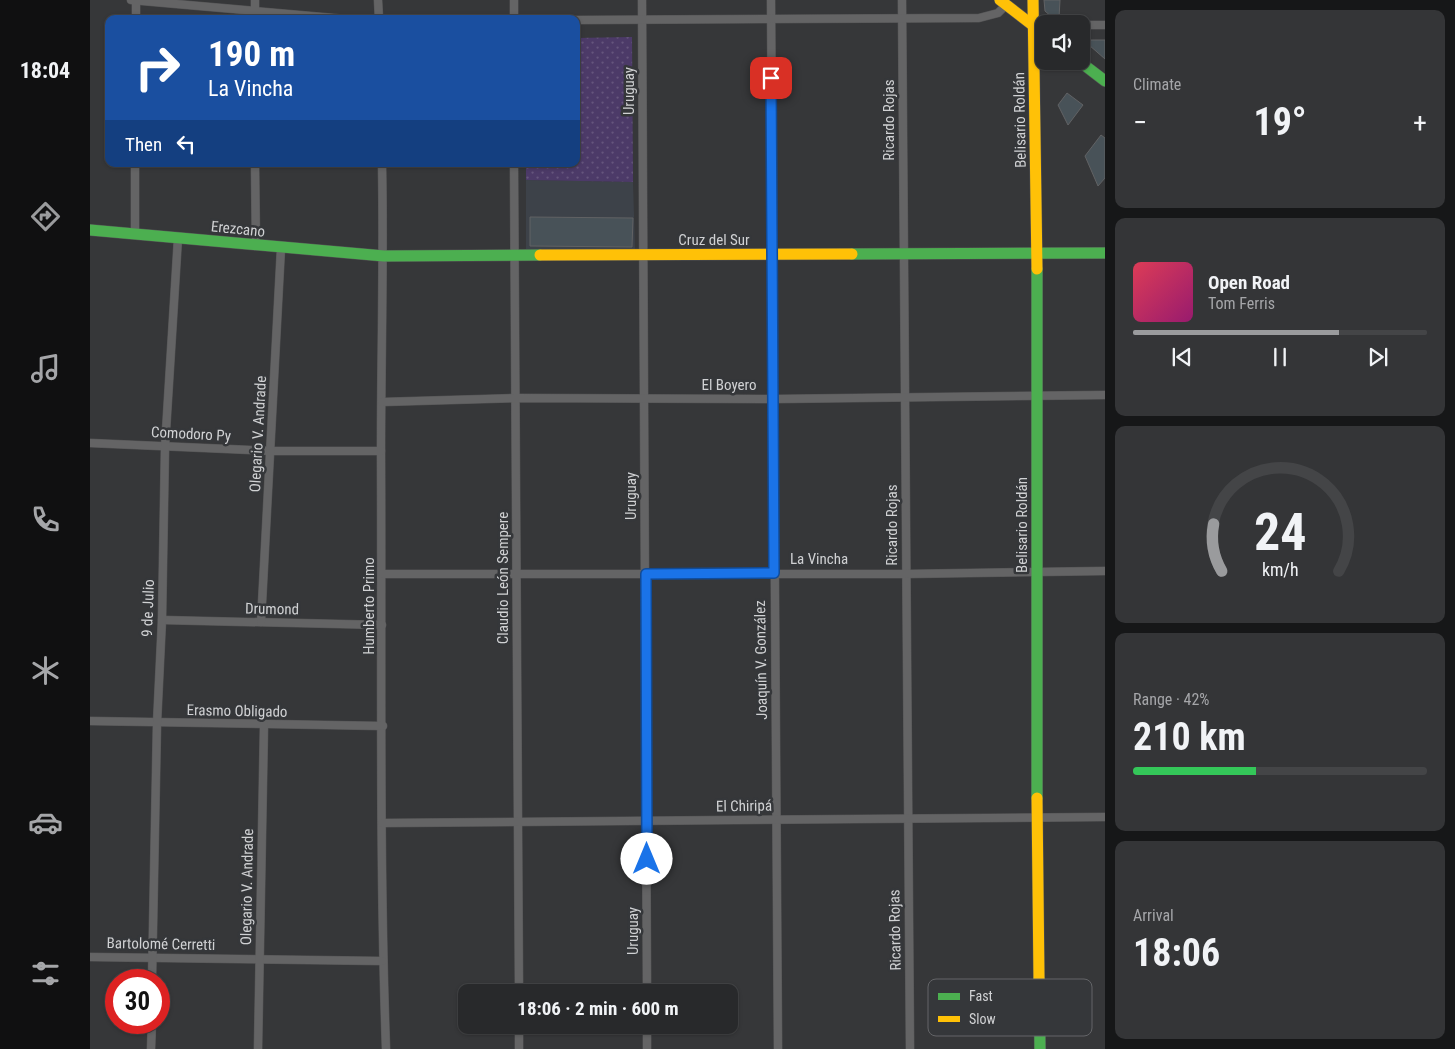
<!DOCTYPE html>
<html lang="en">
<head>
<meta charset="utf-8">
<style>
	body { margin:0; font-family:"Roboto Condensed",sans-serif; background:#343537; color:#f1f3f6; height:100vh; display:flex; flex-direction:column; font-size:19px; white-space:nowrap }
	* { box-sizing:border-box; margin:0 }
	p { font-size:16px; color:#a5a6a9 }
	.icon { flex:none; width:28px; height:28px; fill:none; stroke:currentColor; stroke-width:2; stroke-linecap:round; stroke-linejoin:round }
	.map { position:relative; flex:1; overflow:hidden }
	.drawer { display:flex; flex-direction:column; gap:10px; padding:10px; background:#161718; width:350px }
	.drawer>* { flex:none }
	.hud { position:absolute; left:15px; top:15px; width:475px; height:152px; border-radius:10px; box-shadow:0 1px 4px #0004,0 0 0 1px #444547; background:#1a4fa0; color:#fff; overflow:hidden }
	.buttons { position:absolute; left:945px; top:15px; display:grid; gap:10px }
	.buttons a { display:grid; place-items:center; width:55px; height:55px; border-radius:10px; background:#28292b; box-shadow:0 1px 4px #0004,0 0 0 1px #444547; font-size:25px }
	.speed { position:absolute; left:15px; top:969px; display:flex; gap:10px; font-size:25px; font-weight:700; text-align:center }
	.speed>* { display:grid; place-content:center; width:65px; height:65px; border-radius:50%; background:#28292b; box-shadow:0 1px 4px #0004,0 0 0 1px #444547; line-height:1 }
	.speed .limit { border:8px solid #d22; background:#fff; color:#111 }
	.pin { position:absolute; display:grid; place-items:center; width:42px; height:42px; color:#fff; margin:-21px; border-radius:10px; box-shadow:0 2px 8px #0006 }
	.me { position:absolute; width:55px; margin:-28px; rotate:0deg; stroke-linejoin:round; filter:drop-shadow(0 0 4px #0008) }
	.turn { display:flex; align-items:center; gap:18px; height:105px; padding:0 20px; font-size:22px }
	.turn .icon { width:65px; height:65px; stroke-width:2.5 }
	.turn b { display:block; font-size:35px; line-height:42px }
	.then { display:flex; align-items:center; height:48px; padding:0 20px; background:#0003; gap:10px; font-size:19px }
	.big { font-size:38px; font-weight:700; line-height:1.1 }
	.drawer .tile { flex:1; display:flex; flex-direction:column; justify-content:center; gap:8px; min-width:0; padding:0 18px; border-radius:10px; background:#343537 }
	.drawer .dial { align-items:center; gap:0 }
	.dial svg { height:130px; overflow:visible; fill:none; stroke:#444547; stroke-width:7; stroke-linecap:round; text-anchor:middle }
	.dial text { fill:#f1f3f6; stroke:none }
	.song { display:flex; align-items:center; gap:15px }
	.cover { width:60px; height:60px; border-radius:8px; background:linear-gradient(135deg,hsl(350 70% 55%),hsl(320 70% 35%)) }
	.played { height:5px; border-radius:2px; background:linear-gradient(90deg,#9a9b9d 70%,#444547 70%) }
	.keys { display:flex; justify-content:space-around; direction:ltr }
	.heat { display:flex; justify-content:space-between; align-items:center; font-size:28px; direction:ltr }
	.charge { height:8px; border-radius:4px; background:linear-gradient(90deg,#34c759 42%,#444547 0) }
	.trip { position:absolute; left:368px; top:984px; width:280px; height:50px; border-radius:10px; background:#28292b; box-shadow:0 1px 4px #0004,0 0 0 1px #444547; font-weight:700; line-height:50px; text-align:center }
	main { display:flex; flex:1; min-height:0 }
	.tabs { display:flex; flex-direction:column; width:90px; justify-content:space-around; align-items:center; background:#101011; color:#a5a6a9 }
	.tabs .icon { width:35px; height:35px }
	.tabs .selected { color:#9a9b9d }
	.tabs b { font-size:22px; color:#f1f3f6 }
	.map>svg:first-child { display:block }
</style>
</head>
<body>
<main>
<nav class="tabs">
<b>18:04</b>
<svg class="icon selected" aria-label="directions" viewBox="0 0 24 24"><path d="M12 3l9 9-9 9-9-9zM9 14v-3h6M13 9l2 2-2 2"/></svg>
<svg class="icon" aria-label="music" viewBox="0 0 24 24"><path d="M9 18V5l10-2v13"/><circle cx="6" cy="18" r="3"/><circle cx="16" cy="16" r="3"/></svg>
<svg class="icon" aria-label="phone" viewBox="0 0 24 24"><path d="M5 4h4l2 5-3 2q2 4 5 5l2-3 5 2v4C11 20 4 13 5 4z"/></svg>
<svg class="icon" aria-label="climate" viewBox="0 0 24 24"><path d="M12 3v18M4 7l16 10M4 17L20 7"/></svg>
<svg class="icon" aria-label="car" viewBox="0 0 24 24"><path d="M5 17H2v-5l4-1 3-4h7l3 4 3 1v5h-3M9 17h6M6 11h13"/><circle cx="7" cy="17" r="2"/><circle cx="17" cy="17" r="2"/></svg>
<svg class="icon" aria-label="filters" viewBox="0 0 24 24"><path d="M4 7h16M4 17h16"/><circle cx="9" cy="7" r="2"/><circle cx="15" cy="17" r="2"/></svg>
</nav>
<div class="map">
<svg width="1015" height="1049" viewBox="0 0 1015 1049">
	<defs>
		<pattern id="park-dots" width="8" height="8" patternUnits="userSpaceOnUse" patternTransform="scale(1.25)"><rect width="8" height="8" fill="#4c3a68"/><path d="M2 2h.1M6 6h.1" fill="none" stroke="#65557d" stroke-width="1.8" stroke-linecap="round"/></pattern>
	</defs>
	<rect width="100%" height="100%" fill="#363739"/>
	<polygon fill="#3d4249" points="436,180 543,182 545,250 436,249"/>
	<polygon fill="url(#park-dots)" points="542,37 543,182 436,180 436,164 486,164 486,38"/>
	<g fill="#485258" stroke="#616264">
		<polygon points="954,0 970,0 969,18 963,18 955,11"/>
		<polygon points="1001,40 1015,40 1015,59 999,45"/>
		<polygon points="977,93 993,105 978,125 968,105"/>
		<polygon points="1011,135 1015,138 1015,178 1008,186 995,156"/>
		<polygon points="440,217 543,218 542,247 440,246"/>
	</g>
	<g fill="none" stroke-linecap="round" stroke-linejoin="round">
		<defs>
			<g id="street">
				<polyline points="41,0 255,19"/>
				<polyline points="288,0 289,19"/>
				<polyline points="424,0 424,19"/>
				<polyline points="552,0 557,992"/>
				<polyline points="681,0 688,1049"/>
				<polyline points="812,0 820,1049"/>
				<polyline points="46,19 46,0"/>
				<polyline points="165,19 165,0"/>
				<polyline points="486,20 889,18 908,13 916,5"/>
				<polyline points="991,25 1015,25"/>
				<polyline points="165,164 166,246"/>
				<path d="M292 164C294 260 291 356 291 453 292 651 289 851 296 1049"/>
				<polyline points="424,164 429,992"/>
				<polyline points="45,233 45,164"/>
				<polyline points="292,402 425,398 684,399 1015,395"/>
				<polyline points="0,443 181,451 291,451"/>
				<polyline points="293,574 815,574 1015,571"/>
				<polyline points="72,620 292,625"/>
				<polyline points="171,622 191,248"/>
				<polyline points="0,721 293,726"/>
				<polyline points="292,823 1015,817"/>
				<polyline points="0,957 292,961"/>
				<polyline points="62,980 67,723 72,620 75,447 88,238"/>
				<polyline points="429,1025 429,1049"/>
				<polyline points="61,1049 62,1022"/>
				<polyline points="168,1049 174,725"/>
				<polyline points="557,1049 557,1025"/>
			</g>
			<g id="fast">
				<polyline points="989,61 1015,81"/>
				<polyline points="0,230 294,256 450,255"/>
				<polyline points="762,254 1015,253"/>
				<polyline points="947,269 947,798"/>
				<polyline points="949,979 950,1049"/>
			</g>
			<g id="slow">
				<polyline points="910,0 954,34"/>
				<polyline points="943,0 947,269"/>
				<polyline points="450,255 762,254"/>
				<polyline points="947,798 949,979"/>
			</g>
		</defs>
		<use href="#street" stroke="#535354" stroke-width="9"/>
		<use href="#fast" stroke="#535354" stroke-width="12"/>
		<use href="#slow" stroke="#535354" stroke-width="12"/>
		<use href="#street" stroke="#646465" stroke-width="8"/>
		<use href="#fast" stroke="#4caf50" stroke-width="11"/>
		<use href="#slow" stroke="#ffc107" stroke-width="11"/>
	</g>
	<g fill="none" stroke-linecap="round" stroke-linejoin="round">
		<defs>
			<polyline id="route" points="557,859 556,574 684,573 681,78"/>
		</defs>
		<use href="#route" stroke="#114b97" stroke-width="12"/>
		<use href="#route" stroke="#1a73e8" stroke-width="9"/>
	</g>
	<g text-anchor="middle" stroke-width="5" stroke-linejoin="round" paint-order="stroke">
		<g font-size="15" fill="#d0d1d3" stroke="#35373a">
			<text transform="translate(539 91) rotate(-90)" y="5">Uruguay</text>
			<text transform="translate(799 120) rotate(-90)" y="5">Ricardo Rojas</text>
			<text transform="translate(930 120) rotate(-91)" y="5">Belisario Roldán</text>
			<text transform="translate(148 229) rotate(6)" y="5">Erezcano</text>
			<text x="624" y="245">Cruz del Sur</text>
			<text x="639" y="390">El Boyero</text>
			<text transform="translate(101 434) rotate(3)" y="5">Comodoro Py</text>
			<text transform="translate(168 434) rotate(-87)" y="5">Olegario V. Andrade</text>
			<text transform="translate(541 496) rotate(-90)" y="5">Uruguay</text>
			<text transform="translate(802 525) rotate(-90)" y="5">Ricardo Rojas</text>
			<text transform="translate(932 525) rotate(-90)" y="5">Belisario Roldán</text>
			<text x="729" y="564">La Vincha</text>
			<text transform="translate(413 578) rotate(-90)" y="5">Claudio León Sempere</text>
			<text transform="translate(279 606) rotate(-90)" y="5">Humberto Primo</text>
			<text transform="translate(58 608) rotate(-88)" y="5">9 de Julio</text>
			<text transform="translate(182 609) rotate(1)" y="5">Drumond</text>
			<text transform="translate(671 660) rotate(-91)" y="5">Joaquín V. González</text>
			<text transform="translate(147 711) rotate(1)" y="5">Erasmo Obligado</text>
			<text transform="translate(654 806) rotate(-1)" y="5">El Chiripá</text>
			<text transform="translate(157 887) rotate(-89)" y="5">Olegario V. Andrade</text>
			<text transform="translate(805 930) rotate(-91)" y="5">Ricardo Rojas</text>
			<text transform="translate(543 931) rotate(-90)" y="5">Uruguay</text>
			<text transform="translate(71 944) rotate(1)" y="5">Bartolomé Cerretti</text>
		</g>
	</g>
	<rect x="838" y="979" width="164" height="57" rx="8" fill="#35373a" stroke="#646568" stroke-width="1"/>
	<rect x="848" y="993" width="22" height="7" fill="#4caf50"/>
	<rect x="848" y="1016" width="22" height="6" fill="#ffc107"/>
	<g font-size="14" fill="#d0d1d3">
		<text x="879" y="1001">Fast</text>
		<text x="879" y="1024">Slow</text>
	</g>
</svg>
<div class="buttons">
<a><svg class="icon" aria-label="sound" viewBox="0 0 24 24"><path d="M4 9h4l5-4v14l-5-4H4zM17 9q2 3 0 6"/></svg></a>
</div>
<div class="speed"><div class="limit">30</div></div>
<div class="pin" style="left:681px;top:78px;background:#d93025"><svg class="icon" aria-label="arrive" viewBox="0 0 24 24"><path d="M6 21V4h12l-3 4 3 4H6"/></svg></div>
<svg class="me" style="left:557px;top:859px" viewBox="-20 -20 40 40"><circle r="19" fill="#fff"/><path d="M0-13L10 11 0 6-10 11z" fill="#1a73e8"/></svg>
<div class="trip">18:06 · 2 min · 600 m</div>
<div class="hud">
<div class="turn"><svg class="icon" aria-label="right" viewBox="0 0 24 24"><path d="M7 20v-9h11M14 6l5 5-5 5"/></svg><div><b>190 m</b>La Vincha</div></div>
<div class="then">Then<svg class="icon" aria-label="left" viewBox="0 0 24 24"><path d="M17 20v-9H6M10 6l-5 5 5 5"/></svg></div>
</div>
</div>
<section class="drawer">
<div class="tile"><p>Climate</p>
<div class="heat"><a>−</a><b class="big">19°</b><a>+</a></div>
</div>
<div class="tile">
<div class="song"><i class="cover"></i><div><b>Open Road</b><p>Tom Ferris</p></div></div>
<div class="played"></div>
<div class="keys"><svg class="icon" aria-label="previous" viewBox="0 0 24 24"><path d="M18 5L8 12l10 7zM5 5v14"/></svg><svg class="icon" aria-label="pause" viewBox="0 0 24 24"><path d="M8 5v14M16 5v14"/></svg><svg class="icon" aria-label="next" viewBox="0 0 24 24"><path d="M6 5l10 7-10 7zM19 5v14"/></svg></div>
</div>
<div class="tile dial"><svg viewBox="0 0 100 80">
<path d="M14 69A42 42 0 1 1 86 69"/>
<path d="M14 69A42 42 0 0 1 9 40" stroke="#9a9b9d"/>
<text x="50" y="56" font-size="32" font-weight="700">24</text>
<text x="50" y="72" font-size="11">km/h</text>
</svg></div>
<div class="tile"><p>Range · 42%</p><b class="big">210 km</b><div class="charge"></div></div>
<div class="tile"><p>Arrival</p><b class="big">18:06</b></div>
</section>
</main>
</body>
</html>
